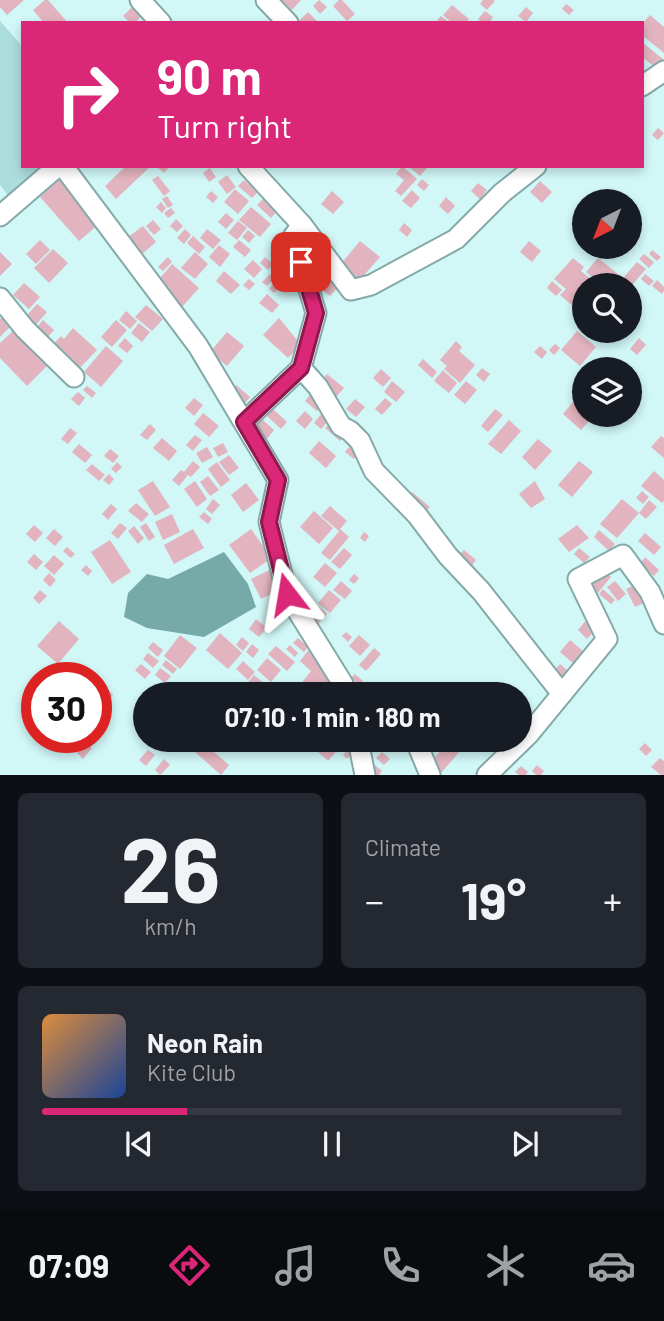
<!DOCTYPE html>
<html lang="en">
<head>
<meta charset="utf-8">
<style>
	body { margin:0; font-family:Barlow,sans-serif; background:#242831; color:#f1f3f6; height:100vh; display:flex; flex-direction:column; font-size:26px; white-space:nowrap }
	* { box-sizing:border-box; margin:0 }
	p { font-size:23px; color:#9ea1a6 }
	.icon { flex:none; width:38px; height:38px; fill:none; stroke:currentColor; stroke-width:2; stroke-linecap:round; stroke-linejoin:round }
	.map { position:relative; height:775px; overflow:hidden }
	.details { display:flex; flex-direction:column; gap:18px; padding:18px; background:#0d0f14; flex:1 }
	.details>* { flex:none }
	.hud { position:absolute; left:21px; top:21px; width:623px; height:147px; border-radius:0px; box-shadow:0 4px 10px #0003; background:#db2777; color:#fff; overflow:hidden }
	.needle { width:46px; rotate:222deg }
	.controls { position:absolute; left:572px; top:189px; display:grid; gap:14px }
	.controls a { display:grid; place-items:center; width:70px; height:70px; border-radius:50%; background:#171b24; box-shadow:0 4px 10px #0003; font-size:35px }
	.speed { position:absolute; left:21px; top:662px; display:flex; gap:14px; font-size:35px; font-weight:700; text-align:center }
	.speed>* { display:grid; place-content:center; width:91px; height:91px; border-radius:50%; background:#171b24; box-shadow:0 4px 10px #0003; line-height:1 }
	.speed .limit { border:10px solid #d22; background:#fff; color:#111 }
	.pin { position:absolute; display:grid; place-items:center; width:60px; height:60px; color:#fff; margin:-30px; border-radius:14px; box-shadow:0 4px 10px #0006 }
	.me { position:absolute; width:77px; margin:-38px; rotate:346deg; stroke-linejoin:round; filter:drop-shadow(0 0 5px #0008) }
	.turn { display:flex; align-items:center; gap:24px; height:147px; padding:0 21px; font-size:32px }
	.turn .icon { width:91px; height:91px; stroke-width:2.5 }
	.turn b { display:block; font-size:49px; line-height:60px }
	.big { font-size:52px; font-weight:700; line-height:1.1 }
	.details .widget { flex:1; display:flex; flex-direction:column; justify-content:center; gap:10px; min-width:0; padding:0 24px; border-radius:10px; background:#242831 }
	.details .dial { align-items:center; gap:0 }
	.dial b { font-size:91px; line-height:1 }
	.song { display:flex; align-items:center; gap:21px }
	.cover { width:84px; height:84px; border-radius:10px; background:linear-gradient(135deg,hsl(30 70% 55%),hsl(220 70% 35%)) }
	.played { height:7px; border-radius:4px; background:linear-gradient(90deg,#db2777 25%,#363941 25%) }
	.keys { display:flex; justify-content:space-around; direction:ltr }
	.heat { display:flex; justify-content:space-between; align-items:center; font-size:38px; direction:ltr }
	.details .tiles { flex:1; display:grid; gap:18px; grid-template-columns:1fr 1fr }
	.widget:last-child { grid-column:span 2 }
	.trip { position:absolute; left:133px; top:682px; width:399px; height:70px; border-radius:35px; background:#171b24; box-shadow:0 4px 10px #0003; font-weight:700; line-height:70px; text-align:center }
	.menu { display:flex; height:112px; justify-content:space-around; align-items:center; background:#090b0e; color:#9ea1a6 }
	.menu .icon { width:49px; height:49px }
	.menu .active { color:#db2777 }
	.menu b { font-size:32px; color:#f1f3f6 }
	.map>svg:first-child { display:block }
</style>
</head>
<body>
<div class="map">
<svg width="664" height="775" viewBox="0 0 664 775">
	<rect width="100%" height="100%" fill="#d1f7f7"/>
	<polygon fill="#acdddd" points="0,21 23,47 23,166 54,166 12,200 0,185"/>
	<polygon fill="#76aaa9" points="224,552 248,584 256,607 204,637 147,628 124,617 128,593 147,574 168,579"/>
	<g fill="#e2b4bf">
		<polygon points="0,0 24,0 7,15 0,7"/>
		<polygon points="45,0 48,0 68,23 44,23 33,10"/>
		<polygon points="281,0 301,0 292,10"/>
		<polygon points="319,0 327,7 320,14 313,6"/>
		<polygon points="339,0 342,0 355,14 347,21 333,6"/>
		<polygon points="483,0 493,0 495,1 487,10 480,4"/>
		<polygon points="135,4 144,13 135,23 130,23 123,16"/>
		<polygon points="566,4 574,10 569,15 562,9"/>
		<polygon points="452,5 469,19 466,23 452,23 443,15"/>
		<polygon points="526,7 533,13 526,22 518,16"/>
		<polygon points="485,11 493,17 489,23 482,23 478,19"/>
		<polygon points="308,12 319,23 297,23"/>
		<polygon points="650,15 664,27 664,53 642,35 642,24"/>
		<polygon points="441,16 450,23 435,23"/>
		<polygon points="642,42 664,60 657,69 642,57"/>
		<polygon points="658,128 664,133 658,140 652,135"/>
		<polygon points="126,166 151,166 116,199 105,186"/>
		<polygon points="156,166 170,166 164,173"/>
		<polygon points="402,166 417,179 401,196 395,191 404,180 396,174"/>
		<polygon points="408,166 429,166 420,176"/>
		<polygon points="210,168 216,177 209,182 203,173"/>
		<polygon points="227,175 236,187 227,194 218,182"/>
		<polygon points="158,176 170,191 164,196 152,180"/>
		<polygon points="59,179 99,224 79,241 40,197"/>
		<polygon points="422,179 429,185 424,191 417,185"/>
		<polygon points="244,180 258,192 252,198 238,186"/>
		<polygon points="540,181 552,192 542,203 530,192"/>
		<polygon points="478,183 487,190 480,199 471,191"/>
		<polygon points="235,189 249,201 238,214 224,202"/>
		<polygon points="412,190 420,198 411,208 402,201"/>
		<polygon points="211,191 218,197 213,203 206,197"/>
		<polygon points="332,191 344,202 333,214 321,204"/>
		<polygon points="167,196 173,205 168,208 162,199"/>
		<polygon points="265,197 279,209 271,218 257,205"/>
		<polygon points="446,197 455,206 448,214 439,206"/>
		<polygon points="161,202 166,208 162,213 156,207"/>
		<polygon points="251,207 271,224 260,237 239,220"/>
		<polygon points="171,208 175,213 168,218 164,213"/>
		<polygon points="226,213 234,220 226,229 218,222"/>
		<polygon points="176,219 183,226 177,232 170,226"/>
		<polygon points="153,220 161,229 154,235 146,226"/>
		<polygon points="238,221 247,228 237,240 228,233"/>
		<polygon points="404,223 412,230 407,237 399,230"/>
		<polygon points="143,226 156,242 141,255 127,238"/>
		<polygon points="185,229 191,235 184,244 177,238"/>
		<polygon points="207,229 221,240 213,249 200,238"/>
		<polygon points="248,230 255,236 249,243 242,237"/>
		<polygon points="193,236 205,247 199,254 187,243"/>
		<polygon points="284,238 295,248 281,264 270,255"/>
		<polygon points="40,240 50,250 36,264 26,254"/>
		<polygon points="239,240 251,250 245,257 233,247"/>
		<polygon points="360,241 380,257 359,281 340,265"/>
		<polygon points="529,241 541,251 532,262 520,252"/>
		<polygon points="219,245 230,254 220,267 209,257"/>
		<polygon points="604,247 616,247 608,257 601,251"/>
		<polygon points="53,249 68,263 49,283 34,268"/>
		<polygon points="652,250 661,257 657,261 649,254"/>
		<polygon points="0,252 12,264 0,276"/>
		<polygon points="195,252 208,264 195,279 181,268"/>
		<polygon points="644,254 654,262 649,268 639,259"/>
		<polygon points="168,257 172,262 163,271 158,267"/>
		<polygon points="265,257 273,264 268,270 260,263"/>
		<polygon points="573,258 584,267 581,271 598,285 584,285 584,306 580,312 560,295 566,289 554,279"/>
		<polygon points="598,258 623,278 637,262 646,269 632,285 629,282 626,285 605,285 603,283 601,285 586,272"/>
		<polygon points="253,260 262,269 254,278 244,269"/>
		<polygon points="172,264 199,288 182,307 155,284"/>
		<polygon points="224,271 240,285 231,294 216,281"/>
		<polygon points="270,274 274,278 267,286 262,282"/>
		<polygon points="645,274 654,281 649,286 641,279"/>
		<polygon points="325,276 338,287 330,296 317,285"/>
		<polygon points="249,279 255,284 249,290 243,285"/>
		<polygon points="657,280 664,287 664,291 662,294 652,286"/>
		<polygon points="276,281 281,286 274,293 269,289"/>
		<polygon points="552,281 562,290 556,296 547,288"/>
		<polygon points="24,283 40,297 29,309 13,295"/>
		<polygon points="630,286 639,293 630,303"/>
		<polygon points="267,294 279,305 272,313 259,303"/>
		<polygon points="37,304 47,312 33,328 23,320"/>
		<polygon points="146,305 163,319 152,331 135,317"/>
		<polygon points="126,311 137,321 130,329 119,320"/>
		<polygon points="2,318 11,326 0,337 0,319"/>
		<polygon points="279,318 301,345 288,358 263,335"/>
		<polygon points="43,320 54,330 44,341 33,332"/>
		<polygon points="116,320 127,330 112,347 101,337"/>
		<polygon points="139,323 150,332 142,342 131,333"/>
		<polygon points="73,328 97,350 76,372 50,348 61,336 64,339"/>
		<polygon points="15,329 49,364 27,386 0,358 0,343"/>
		<polygon points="577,331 596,347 580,366 561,350"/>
		<polygon points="227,332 244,346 227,366 210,352"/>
		<polygon points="125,338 133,346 127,353 118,346"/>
		<polygon points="639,338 646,345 637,355 630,349"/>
		<polygon points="456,341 462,347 459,351 475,365 460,383 444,369 447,366 440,360"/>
		<polygon points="555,344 560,348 554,355 549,350"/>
		<polygon points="106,346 123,361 101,387 84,372"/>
		<polygon points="540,346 547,352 542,359 534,352"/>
		<polygon points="423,359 437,372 432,378 418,365"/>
		<polygon points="482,368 490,374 484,382 476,375"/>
		<polygon points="381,369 391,378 383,387 373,378"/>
		<polygon points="443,370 457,383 449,393 434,381"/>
		<polygon points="327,374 344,388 334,399 318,385"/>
		<polygon points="392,381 405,392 396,402 384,392"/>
		<polygon points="466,381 477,390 465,404 454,395"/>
		<polygon points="236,385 250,397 243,406 228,394"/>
		<polygon points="87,386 96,393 92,398 83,390"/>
		<polygon points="313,391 325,402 317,411 305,401"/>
		<polygon points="582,391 584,393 584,415 594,415 581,430 563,414"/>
		<polygon points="78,392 85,398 79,406 71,399"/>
		<polygon points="194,398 203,405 194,416 185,408"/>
		<polygon points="385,398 392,404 382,415 375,409"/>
		<polygon points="355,399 365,407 356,417 346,409"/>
		<polygon points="273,409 287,422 281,429 267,416"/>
		<polygon points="495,409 503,415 488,432 481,426"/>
		<polygon points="305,411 313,419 305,429 296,421"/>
		<polygon points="203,413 219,426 209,437 194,424"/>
		<polygon points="322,413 330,419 321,429 314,423"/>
		<polygon points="262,419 274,430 266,440 253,429"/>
		<polygon points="509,420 521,431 501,454 488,444"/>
		<polygon points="332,421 347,433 340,441 325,428"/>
		<polygon points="150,424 156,430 147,440 140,435"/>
		<polygon points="70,428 77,433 68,444 61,439"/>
		<polygon points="195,435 202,440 193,451 186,445"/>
		<polygon points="661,436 664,438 664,458 651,447"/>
		<polygon points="162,438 177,451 169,461 153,448"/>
		<polygon points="538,439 552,451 535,470 522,457"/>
		<polygon points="319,441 336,456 326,468 309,453"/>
		<polygon points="223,443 228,452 218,457 213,448"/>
		<polygon points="79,444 92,455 85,463 72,452"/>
		<polygon points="351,445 360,452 354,459 345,452"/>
		<polygon points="207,447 213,457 202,463 196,453"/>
		<polygon points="110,449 119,456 113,463 104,456"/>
		<polygon points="229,455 239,468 229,475 219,462"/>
		<polygon points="193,461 200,467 191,477 188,475 179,486 172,480 181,470 184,472"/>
		<polygon points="579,461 593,472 572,497 558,485"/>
		<polygon points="117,462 122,467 116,473 111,469"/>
		<polygon points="217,462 230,480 221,487 208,469"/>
		<polygon points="92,464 105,475 99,481 86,470"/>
		<polygon points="654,471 664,480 664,501 662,503 641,486"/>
		<polygon points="109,474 114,479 109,485 103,480"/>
		<polygon points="208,476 219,490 210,496 200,482"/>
		<polygon points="153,481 170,507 155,516 138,490"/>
		<polygon points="195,481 207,499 197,507 184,489"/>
		<polygon points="535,481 545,499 531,508 519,494"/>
		<polygon points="246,483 259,500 243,512 231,495"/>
		<polygon points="642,491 649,497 643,504 636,498"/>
		<polygon points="412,492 430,507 422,517 404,501"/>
		<polygon points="213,499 220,505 212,514 206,509"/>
		<polygon points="622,499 639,513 617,538 600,524"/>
		<polygon points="649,500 657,507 646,519 639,513"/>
		<polygon points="136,503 149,514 142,522 128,511"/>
		<polygon points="111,504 117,509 108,520 102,514"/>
		<polygon points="330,506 347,521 340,529 349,537 330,560 321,553 339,531 321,516"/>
		<polygon points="314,511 333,528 319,544 300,527"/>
		<polygon points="204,512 212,519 208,524 199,517"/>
		<polygon points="172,514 180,532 163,540 155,522"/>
		<polygon points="120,523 127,528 118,539 111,533"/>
		<polygon points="146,523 155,537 149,541 140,527"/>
		<polygon points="34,525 43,533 35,542 26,534"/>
		<polygon points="577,525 589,538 569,552 558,539"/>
		<polygon points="134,526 144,538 138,544 128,531"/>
		<polygon points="54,529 63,537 55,546 46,538"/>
		<polygon points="193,529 204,548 174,564 164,545"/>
		<polygon points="251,529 272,558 250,573 229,545"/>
		<polygon points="599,530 615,544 609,551 594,537"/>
		<polygon points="364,532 369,536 365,542 360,538"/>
		<polygon points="645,533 661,547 654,555 638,541"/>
		<polygon points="110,540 131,572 112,584 91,552"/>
		<polygon points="67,547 75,554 71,558 63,551"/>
		<polygon points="344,548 352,555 340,569 331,562"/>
		<polygon points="579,548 590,557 584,563 574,554"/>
		<polygon points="464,550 476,560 470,568 457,557"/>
		<polygon points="34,554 43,562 36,570 27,562"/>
		<polygon points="54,555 64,564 54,575 44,566"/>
		<polygon points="645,557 659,570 654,576 640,564"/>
		<polygon points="325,563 337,573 325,587 313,577"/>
		<polygon points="86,565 92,571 88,576 81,570"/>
		<polygon points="274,568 283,588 261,599 251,579"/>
		<polygon points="602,569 611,577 597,594 588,586"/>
		<polygon points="49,573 56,580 50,587 43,580"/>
		<polygon points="354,574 359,578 354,584 349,580"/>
		<polygon points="341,581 352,591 345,599 333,590"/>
		<polygon points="615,581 626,594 618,601 607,587"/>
		<polygon points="639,583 648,601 635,607 626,589"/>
		<polygon points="603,589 615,600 611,604 599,594"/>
		<polygon points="40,590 47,596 39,604 33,598"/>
		<polygon points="329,590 341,600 330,613 318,603"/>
		<polygon points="311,600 327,614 318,624 302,610"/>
		<polygon points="256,619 267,628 259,637 249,629"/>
		<polygon points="587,619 597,628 587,639 578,630"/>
		<polygon points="59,621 79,639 58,664 37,646"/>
		<polygon points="346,632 352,637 348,642 342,636"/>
		<polygon points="220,633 242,653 228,669 206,650"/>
		<polygon points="180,635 197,648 180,669 164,656"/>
		<polygon points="359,635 370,645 360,656 349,646"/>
		<polygon points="242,637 249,643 243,651 236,645"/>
		<polygon points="298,638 308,647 304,652 293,643"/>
		<polygon points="570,640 584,652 574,664 560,652"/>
		<polygon points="153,642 163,650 158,657 148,648"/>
		<polygon points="252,644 259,650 253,658 246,652"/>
		<polygon points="290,645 298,653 295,657 286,649"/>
		<polygon points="276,646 295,662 287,671 268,654"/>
		<polygon points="310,648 322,658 318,663 334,677 318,695 311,695 300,685 311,671 300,661"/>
		<polygon points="374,648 381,654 366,671 359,665"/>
		<polygon points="148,653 159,661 153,668 143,659"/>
		<polygon points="267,658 281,670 271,682 257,670"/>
		<polygon points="166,660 177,669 173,674 162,665"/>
		<polygon points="243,661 255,672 248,680 236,669"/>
		<polygon points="141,664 151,672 145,679 135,670"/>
		<polygon points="560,664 569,672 559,683 550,675"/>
		<polygon points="160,668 171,676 165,683 155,675"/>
		<polygon points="355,674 363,681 360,685 351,678"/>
		<polygon points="254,675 266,685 257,695 253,695 244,687"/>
		<polygon points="107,689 113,695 104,705 98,700"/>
		<polygon points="324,740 330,740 339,748 328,761 316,750"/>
		<polygon points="367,740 385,740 377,749"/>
		<polygon points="450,740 461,750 441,773 430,763"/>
		<polygon points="497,740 514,740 503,753 493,745"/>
		<polygon points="86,743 92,748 83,759 77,753"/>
		<polygon points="204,743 229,765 221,775 195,752"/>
		<polygon points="645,743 652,750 646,756 639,749"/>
		<polygon points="348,749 353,753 347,759 343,755"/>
		<polygon points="148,750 155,755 146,766 139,760"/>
		<polygon points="382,752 390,759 384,765 376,758"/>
		<polygon points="660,758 664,761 664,775 661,775 651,767"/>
		<polygon points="164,759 170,765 160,775 155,770"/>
		<polygon points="375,765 382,771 379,775 376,775 371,770"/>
		<polygon points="537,765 544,771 541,775 536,775 532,771"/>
		<polygon points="521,766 528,772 526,775 519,775 515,772"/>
	</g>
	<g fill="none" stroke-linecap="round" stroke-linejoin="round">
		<defs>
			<g id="minor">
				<polyline points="140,0 161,23"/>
				<polyline points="266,0 288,23"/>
				<polyline points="642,86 664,71"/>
				<polyline points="63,166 198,346 278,480 269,522 287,594 343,684 346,695"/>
				<polyline points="248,166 302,225 351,290 371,285 456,239 502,193 536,166"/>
				<polyline points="0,216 58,166"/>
				<polyline points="302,225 293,237 316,313 301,368 318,387 341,426 350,431 360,441 374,471 417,515 448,556 481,591 562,694"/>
				<polyline points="0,298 25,329 74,377"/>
				<polyline points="244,422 301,368"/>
				<polyline points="358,740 365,775"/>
				<polyline points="413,740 418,746 430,775"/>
				<polyline points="487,775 529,734 607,639 578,579 623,555 650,592 664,624"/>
			</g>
		</defs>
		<use href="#minor" stroke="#85a9a9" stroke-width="23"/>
		<use href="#minor" stroke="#fff" stroke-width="19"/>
	</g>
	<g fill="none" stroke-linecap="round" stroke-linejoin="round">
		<defs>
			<polyline id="route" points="287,594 269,522 278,480 244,422 301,368 316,313 301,262"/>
		</defs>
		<use href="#route" stroke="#8e194d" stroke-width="18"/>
		<use href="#route" stroke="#db2777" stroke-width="12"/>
	</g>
</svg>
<div class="controls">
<a><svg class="needle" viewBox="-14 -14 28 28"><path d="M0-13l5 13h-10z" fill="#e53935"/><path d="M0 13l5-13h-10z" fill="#9ea1a6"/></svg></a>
<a><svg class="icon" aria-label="search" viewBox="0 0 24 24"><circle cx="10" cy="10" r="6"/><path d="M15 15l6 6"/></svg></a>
<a><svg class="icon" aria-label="layers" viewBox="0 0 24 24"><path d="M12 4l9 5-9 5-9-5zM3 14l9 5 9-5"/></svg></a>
</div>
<div class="speed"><div class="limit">30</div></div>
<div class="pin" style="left:301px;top:262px;background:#d93025"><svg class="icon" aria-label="arrive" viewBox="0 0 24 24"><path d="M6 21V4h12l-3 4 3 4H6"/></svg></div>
<svg class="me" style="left:287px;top:594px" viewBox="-20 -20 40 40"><path d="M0-17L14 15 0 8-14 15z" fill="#db2777" stroke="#fff" stroke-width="4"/></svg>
<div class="trip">07:10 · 1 min · 180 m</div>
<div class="hud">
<div class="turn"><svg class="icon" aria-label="right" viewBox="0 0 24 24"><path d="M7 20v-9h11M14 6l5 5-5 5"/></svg><div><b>90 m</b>Turn right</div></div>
</div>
</div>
<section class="details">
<div class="tiles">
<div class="widget dial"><b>26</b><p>km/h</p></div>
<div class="widget"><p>Climate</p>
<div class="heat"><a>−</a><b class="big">19°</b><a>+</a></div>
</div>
<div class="widget">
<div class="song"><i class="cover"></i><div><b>Neon Rain</b><p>Kite Club</p></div></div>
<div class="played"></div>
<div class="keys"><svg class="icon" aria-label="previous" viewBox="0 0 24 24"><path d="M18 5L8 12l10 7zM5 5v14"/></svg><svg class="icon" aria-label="pause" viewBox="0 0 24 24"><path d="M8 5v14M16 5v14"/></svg><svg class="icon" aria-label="next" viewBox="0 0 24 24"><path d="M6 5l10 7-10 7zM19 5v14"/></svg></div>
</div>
</div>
</section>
<nav class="menu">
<b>07:09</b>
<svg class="icon active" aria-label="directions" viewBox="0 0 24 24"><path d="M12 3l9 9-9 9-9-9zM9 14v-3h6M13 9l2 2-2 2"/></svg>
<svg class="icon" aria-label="music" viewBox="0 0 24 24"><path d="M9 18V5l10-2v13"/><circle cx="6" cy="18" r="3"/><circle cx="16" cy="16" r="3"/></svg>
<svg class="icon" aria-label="phone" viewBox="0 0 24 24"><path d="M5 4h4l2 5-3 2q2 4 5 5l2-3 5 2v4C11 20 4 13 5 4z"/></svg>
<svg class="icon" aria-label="climate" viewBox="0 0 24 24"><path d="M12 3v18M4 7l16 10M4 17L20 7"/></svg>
<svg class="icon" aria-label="car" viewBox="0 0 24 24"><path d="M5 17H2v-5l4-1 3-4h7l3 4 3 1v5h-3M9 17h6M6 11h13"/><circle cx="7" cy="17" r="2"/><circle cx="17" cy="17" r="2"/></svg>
</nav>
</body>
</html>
